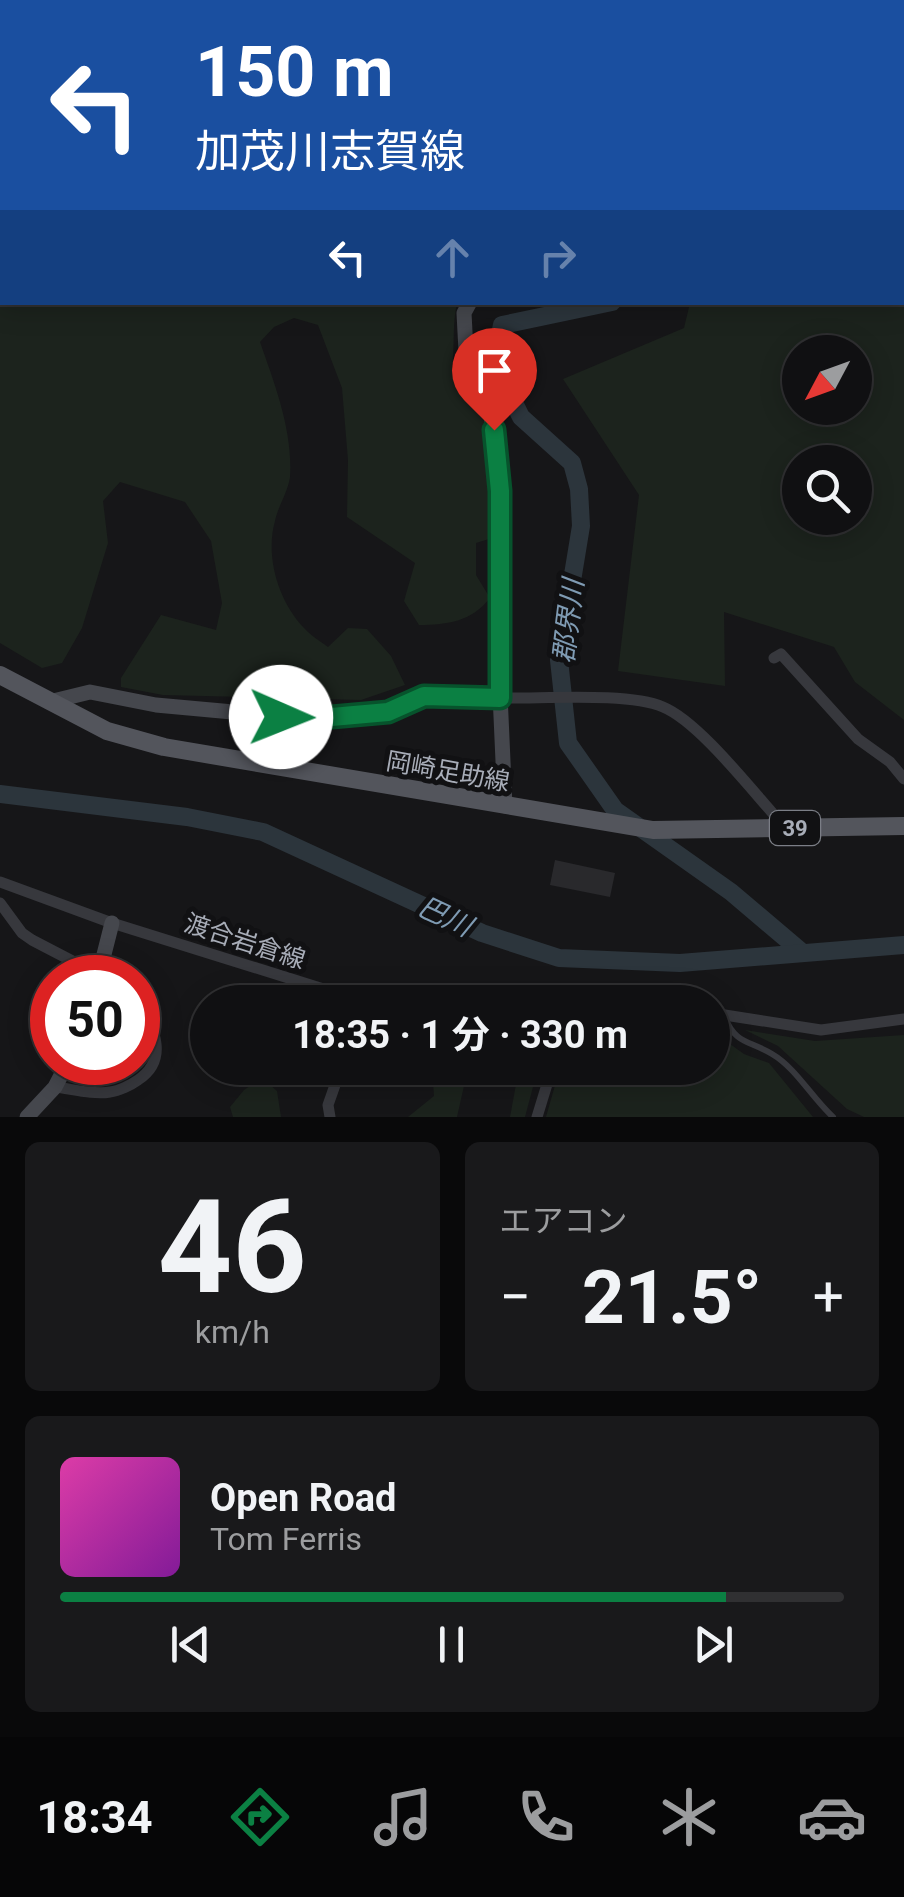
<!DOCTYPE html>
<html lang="ja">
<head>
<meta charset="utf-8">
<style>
	body { margin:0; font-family:Roboto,"Noto Sans JP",sans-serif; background:#19191b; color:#f1f3f6; height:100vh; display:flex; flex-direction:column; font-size:38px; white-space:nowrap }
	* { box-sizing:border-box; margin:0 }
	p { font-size:32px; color:#9c9d9f }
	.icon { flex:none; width:55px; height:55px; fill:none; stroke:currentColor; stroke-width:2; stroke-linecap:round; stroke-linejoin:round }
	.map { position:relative; height:1117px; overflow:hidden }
	.panel { display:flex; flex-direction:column; gap:25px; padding:25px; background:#09090a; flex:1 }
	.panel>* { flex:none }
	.banner { position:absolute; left:0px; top:0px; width:905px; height:305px; box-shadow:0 5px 25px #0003,0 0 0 2px #303032; background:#1a4fa0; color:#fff; overflow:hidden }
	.needle { width:65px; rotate:229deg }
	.controls { position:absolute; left:782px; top:335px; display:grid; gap:20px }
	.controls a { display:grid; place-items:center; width:90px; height:90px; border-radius:50%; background:#101012; box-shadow:0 5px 25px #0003,0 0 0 2px #303032; font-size:50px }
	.speed { position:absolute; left:30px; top:955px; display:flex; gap:20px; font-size:50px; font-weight:700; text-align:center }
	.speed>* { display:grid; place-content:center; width:130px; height:130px; border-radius:50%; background:#101012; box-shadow:0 5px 25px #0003,0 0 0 2px #303032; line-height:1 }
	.speed .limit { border:15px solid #d22; background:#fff; color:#111 }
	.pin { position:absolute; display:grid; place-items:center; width:85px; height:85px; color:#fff; margin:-102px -42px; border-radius:50% 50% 50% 0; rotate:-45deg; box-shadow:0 0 10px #0007 }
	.pin .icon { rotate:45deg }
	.me { position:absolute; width:110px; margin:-55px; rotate:91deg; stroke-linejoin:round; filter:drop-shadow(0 0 8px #0008) }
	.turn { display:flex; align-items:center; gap:35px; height:210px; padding:0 30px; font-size:45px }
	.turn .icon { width:130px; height:130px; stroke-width:2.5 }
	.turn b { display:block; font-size:70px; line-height:85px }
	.lanes { display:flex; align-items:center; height:95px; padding:0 30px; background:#0003; justify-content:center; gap:50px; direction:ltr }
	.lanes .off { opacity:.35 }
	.big { font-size:75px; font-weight:700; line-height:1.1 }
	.panel .tile { flex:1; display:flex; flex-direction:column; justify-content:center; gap:15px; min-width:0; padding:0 35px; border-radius:15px; background:#19191b }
	.panel .dial { align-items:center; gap:0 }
	.dial b { font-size:130px; line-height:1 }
	.song { display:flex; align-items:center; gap:30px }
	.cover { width:120px; height:120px; border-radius:15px; background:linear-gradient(135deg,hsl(320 70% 55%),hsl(290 70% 35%)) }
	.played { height:10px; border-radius:5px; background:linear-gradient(90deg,#0b8043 85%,#303032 85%) }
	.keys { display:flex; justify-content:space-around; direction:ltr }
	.heat { display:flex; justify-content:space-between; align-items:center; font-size:55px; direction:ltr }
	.panel .tiles { flex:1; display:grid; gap:25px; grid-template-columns:1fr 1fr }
	.tile:last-child { grid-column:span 2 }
	.trip { position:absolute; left:190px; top:985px; width:540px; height:100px; border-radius:50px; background:#101012; box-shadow:0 5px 25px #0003,0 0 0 2px #303032; font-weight:700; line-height:100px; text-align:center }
	.dock { display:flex; height:160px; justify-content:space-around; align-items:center; background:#060607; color:#9c9d9f }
	.dock .icon { width:70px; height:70px }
	.dock .on { color:#0b8043 }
	.dock b { font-size:45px; color:#f1f3f6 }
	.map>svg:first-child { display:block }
</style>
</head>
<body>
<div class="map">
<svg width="904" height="1117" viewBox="0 0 904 1117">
	<rect width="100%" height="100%" fill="#161618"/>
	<g fill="#1c231d" fill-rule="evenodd">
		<path d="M0 0H563V2H2V302L457 303C452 325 455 345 452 368L482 406 492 444V538L476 543V575L490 598C472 621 448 625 419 625L404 601 415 563 347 517 348 460 342 388 318 325 294 318 274 327 260 342C275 385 293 431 290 477 288 492 278 506 275 521 265 556 278 601 304 628 310 635 320 641 328 647L348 628 367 629 391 656 405 685 361 700 163 695 121 687V678L161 615 216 630 222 603 211 541 185 502 120 482 103 501 108 543 82 628 62 663 42 668 0 643Z"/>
		<path d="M904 11V720L855 682 834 647 724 612 725 686 618 671 639 495 563 379 684 328 690 303 902 302ZM855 352V408H800V352ZM800 462H855V518H800Z"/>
		<polygon points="713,1025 723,1039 744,1054 769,1063 813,1117 546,1117 560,1068 712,1068"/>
		<polygon points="745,1030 815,1041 904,1035 904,1117 864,1117 847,1109 778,1046"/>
		<polygon points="432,1068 468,1068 457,1117 408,1117 434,1096"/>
		<polygon points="519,1068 538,1068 525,1117 510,1117"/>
		<polygon points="262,1078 277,1091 281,1117 233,1117 230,1107 244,1090"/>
	</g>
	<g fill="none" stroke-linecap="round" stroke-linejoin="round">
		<g stroke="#2c353c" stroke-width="18">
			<polyline points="748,2 748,0"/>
			<polyline points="810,2 820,0"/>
			<polyline points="612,302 502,325 494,362 521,417 572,463 579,489 581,526 559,660 568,743 615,810 731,892 803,953"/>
			<polyline points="0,794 187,817 263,832 482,933 559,958 680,963 904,945"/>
		</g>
	</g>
	<polygon fill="#29292c" points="555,860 615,873 610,897 550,885"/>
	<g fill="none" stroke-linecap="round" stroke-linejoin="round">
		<path stroke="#37383d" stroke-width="6" d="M724 1016C736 1045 749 1040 772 1054 796 1068 812 1098 833 1117"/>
		<g stroke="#37383d" stroke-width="11">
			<polyline points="774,658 781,654 858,739 890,762 904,779"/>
			<path d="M500 698C542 699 628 692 663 707 700 722 756 796 785 827"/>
			<polyline points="0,882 112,923 365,1002"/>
			<polyline points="0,903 22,933 32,940 105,978"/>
			<polyline points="712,1013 821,1030 904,1019"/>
			<path d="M55 1087C72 1089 93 1095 110 1092 119 1091 131 1085 138 1080 171 1058 152 1026 138 998"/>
			<polyline points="330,1117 328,1105 341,1068"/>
			<polyline points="537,1117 552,1068"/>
		</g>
		<g stroke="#45474d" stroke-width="15">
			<polyline points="698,2 699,0"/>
			<polyline points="470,302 464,313 467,370 491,414 500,491 498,649 505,806"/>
			<polyline points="49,702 90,692 156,705 309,719 388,712 425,696 500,698"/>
			<polyline points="98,978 112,923"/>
			<polyline points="27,1117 55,1087 68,1062"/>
		</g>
		<polyline stroke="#53555c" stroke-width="18" points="0,675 107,731 164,747 653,830 904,826"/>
	</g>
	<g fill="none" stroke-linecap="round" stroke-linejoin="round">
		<defs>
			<polyline id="route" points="281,717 309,719 388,712 424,696 500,698 500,491 494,430"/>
		</defs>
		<use href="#route" stroke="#07532c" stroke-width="25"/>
		<use href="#route" stroke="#0b8043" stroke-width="18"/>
	</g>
	<g text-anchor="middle" stroke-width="10" stroke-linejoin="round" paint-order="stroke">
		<rect fill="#111113" stroke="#7b7e86" stroke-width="2.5" x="770" y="811" width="50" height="34" rx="8"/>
		<g font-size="22" font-weight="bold" fill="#a8adb8">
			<text x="795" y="836">39</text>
		</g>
		<g font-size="25" fill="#a8adb8" stroke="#111113">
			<text transform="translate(448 771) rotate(10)" y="9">岡崎足助線</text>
			<text transform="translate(245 941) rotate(18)" y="9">渡合岩倉線</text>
		</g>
		<g font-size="28" font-style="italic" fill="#7f9bb3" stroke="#111113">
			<text transform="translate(568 621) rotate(-83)" y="10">郡界川</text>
			<text transform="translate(445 916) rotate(25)" y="10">巴川</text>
		</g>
	</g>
</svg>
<div class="controls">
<a><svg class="needle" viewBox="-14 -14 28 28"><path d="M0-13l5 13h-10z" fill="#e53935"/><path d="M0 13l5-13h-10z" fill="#9c9d9f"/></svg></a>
<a><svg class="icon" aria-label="search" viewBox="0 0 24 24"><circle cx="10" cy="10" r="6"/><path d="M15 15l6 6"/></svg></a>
</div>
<div class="speed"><div class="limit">50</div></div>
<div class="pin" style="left:494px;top:430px;background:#d93025"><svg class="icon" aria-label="arrive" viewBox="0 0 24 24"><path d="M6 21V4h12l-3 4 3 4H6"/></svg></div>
<svg class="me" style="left:281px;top:717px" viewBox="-20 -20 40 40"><circle r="19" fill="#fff"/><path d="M0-13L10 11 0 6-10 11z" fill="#0b8043"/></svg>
<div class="trip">18:35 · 1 分 · 330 m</div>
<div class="banner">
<div class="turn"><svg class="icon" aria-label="left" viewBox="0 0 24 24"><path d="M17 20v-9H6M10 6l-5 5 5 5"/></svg><div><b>150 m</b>加茂川志賀線</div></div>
<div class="lanes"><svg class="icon" aria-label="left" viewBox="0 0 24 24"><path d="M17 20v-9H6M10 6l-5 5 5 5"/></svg><svg class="icon off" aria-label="ahead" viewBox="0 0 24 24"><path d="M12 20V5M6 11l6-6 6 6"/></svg><svg class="icon off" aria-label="right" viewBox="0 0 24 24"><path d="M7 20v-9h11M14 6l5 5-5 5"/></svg></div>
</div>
</div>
<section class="panel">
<div class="tiles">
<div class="tile dial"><b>46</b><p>km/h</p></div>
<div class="tile"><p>エアコン</p>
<div class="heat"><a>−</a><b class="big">21.5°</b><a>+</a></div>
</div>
<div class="tile">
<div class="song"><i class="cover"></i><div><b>Open Road</b><p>Tom Ferris</p></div></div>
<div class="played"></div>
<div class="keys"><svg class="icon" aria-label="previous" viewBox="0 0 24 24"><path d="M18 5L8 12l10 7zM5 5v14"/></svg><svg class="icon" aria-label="pause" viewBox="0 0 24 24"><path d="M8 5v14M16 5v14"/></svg><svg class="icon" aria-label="next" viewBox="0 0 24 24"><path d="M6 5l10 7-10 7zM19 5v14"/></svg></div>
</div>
</div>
</section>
<nav class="dock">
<b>18:34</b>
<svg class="icon on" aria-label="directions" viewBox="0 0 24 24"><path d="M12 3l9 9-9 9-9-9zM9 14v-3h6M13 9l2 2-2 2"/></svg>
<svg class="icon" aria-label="music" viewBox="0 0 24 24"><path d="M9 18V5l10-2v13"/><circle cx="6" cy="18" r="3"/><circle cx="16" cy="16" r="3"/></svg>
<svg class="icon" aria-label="phone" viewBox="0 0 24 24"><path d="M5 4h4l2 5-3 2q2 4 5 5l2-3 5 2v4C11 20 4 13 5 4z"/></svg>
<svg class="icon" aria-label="climate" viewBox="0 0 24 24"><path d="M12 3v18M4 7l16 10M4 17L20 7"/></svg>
<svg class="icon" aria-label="car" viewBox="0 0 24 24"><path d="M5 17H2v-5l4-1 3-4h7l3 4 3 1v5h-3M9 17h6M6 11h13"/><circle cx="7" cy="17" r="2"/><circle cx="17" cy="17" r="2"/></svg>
</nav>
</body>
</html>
